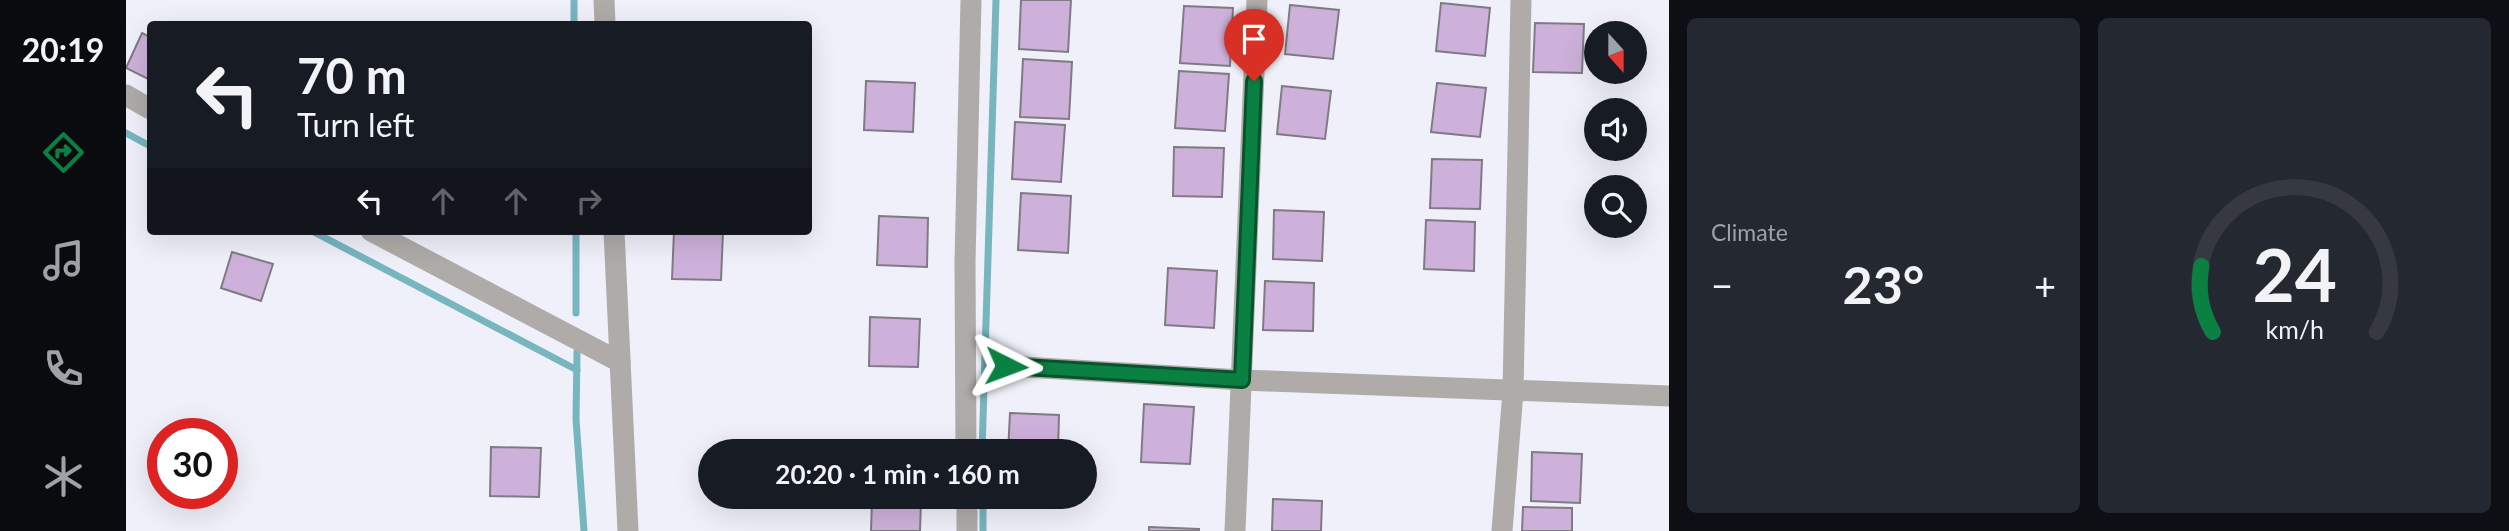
<!DOCTYPE html>
<html lang="en">
<head>
<meta charset="utf-8">
<style>
	body { margin:0; font-family:Lato,sans-serif; background:#242831; color:#f1f3f6; height:100vh; display:flex; flex-direction:column; font-size:26px; white-space:nowrap }
	* { box-sizing:border-box; margin:0 }
	p { font-size:23px; color:#9ea1a6 }
	.icon { flex:none; width:38px; height:38px; fill:none; stroke:currentColor; stroke-width:2; stroke-linecap:round; stroke-linejoin:round }
	.map { position:relative; flex:1; overflow:hidden }
	.drawer { display:flex; flex-direction:column; gap:18px; padding:18px; background:#0d0f14; width:840px }
	.drawer>* { flex:none }
	.hud { position:absolute; left:21px; top:21px; width:665px; height:214px; border-radius:7px; box-shadow:0 7px 28px #0002; background:#171b24; color:#f1f3f6; overflow:hidden }
	.needle { width:46px; rotate:159deg }
	.fabs { position:absolute; left:1458px; top:21px; display:grid; gap:14px }
	.fabs a { display:grid; place-items:center; width:63px; height:63px; border-radius:50%; background:#171b24; box-shadow:0 7px 28px #0002; font-size:35px }
	.speed { position:absolute; left:21px; top:418px; display:flex; gap:14px; font-size:35px; font-weight:700; text-align:center }
	.speed>* { display:grid; place-content:center; width:91px; height:91px; border-radius:50%; background:#171b24; box-shadow:0 7px 28px #0002; line-height:1 }
	.speed .limit { border:10px solid #d22; background:#fff; color:#111 }
	.pin { position:absolute; display:grid; place-items:center; width:60px; height:60px; color:#fff; margin:-72px -30px; border-radius:50% 50% 50% 0; rotate:-45deg; box-shadow:0 0 7px #0007 }
	.pin .icon { rotate:45deg }
	.me { position:absolute; width:77px; margin:-38px; rotate:93deg; stroke-linejoin:round; filter:drop-shadow(0 0 5px #0008) }
	.turn { display:flex; align-items:center; gap:24px; height:147px; padding:0 35px; font-size:32px }
	.turn .icon { width:91px; height:91px; stroke-width:2.5 }
	.turn b { display:block; font-size:49px; line-height:60px }
	.lanes { display:flex; align-items:center; height:66px; padding:0 35px; background:#0003; justify-content:center; gap:35px; direction:ltr }
	.lanes .off { opacity:.35 }
	.big { font-size:52px; font-weight:700; line-height:1.1 }
	.drawer .card { flex:1; display:flex; flex-direction:column; justify-content:center; gap:10px; min-width:0; padding:0 24px; border-radius:10px; background:#242831 }
	.drawer .dial { align-items:center; gap:0 }
	.dial svg { height:182px; overflow:visible; fill:none; stroke:#363941; stroke-width:7; stroke-linecap:round; text-anchor:middle }
	.dial text { fill:#f1f3f6; stroke:none }
	.heat { display:flex; justify-content:space-between; align-items:center; font-size:38px; direction:ltr }
	.drawer .tiles { flex:1; display:grid; gap:18px; grid-template-columns:repeat(2,1fr) }
	.trip { position:absolute; left:572px; top:439px; width:399px; height:70px; border-radius:35px; background:#171b24; box-shadow:0 7px 28px #0002; font-weight:700; line-height:70px; text-align:center }
	main { display:flex; flex:1; min-height:0 }
	.tabs { display:flex; flex-direction:column; width:126px; justify-content:space-around; align-items:center; background:#090b0e; color:#9ea1a6 }
	.tabs .icon { width:49px; height:49px }
	.tabs .active { color:#0b8043 }
	.tabs b { font-size:32px; color:#f1f3f6 }
	.map>svg:first-child { display:block }
</style>
</head>
<body>
<main>
<nav class="tabs">
<b>20:19</b>
<svg class="icon active" aria-label="directions" viewBox="0 0 24 24"><path d="M12 3l9 9-9 9-9-9zM9 14v-3h6M13 9l2 2-2 2"/></svg>
<svg class="icon" aria-label="music" viewBox="0 0 24 24"><path d="M9 18V5l10-2v13"/><circle cx="6" cy="18" r="3"/><circle cx="16" cy="16" r="3"/></svg>
<svg class="icon" aria-label="phone" viewBox="0 0 24 24"><path d="M5 4h4l2 5-3 2q2 4 5 5l2-3 5 2v4C11 20 4 13 5 4z"/></svg>
<svg class="icon" aria-label="climate" viewBox="0 0 24 24"><path d="M12 3v18M4 7l16 10M4 17L20 7"/></svg>
</nav>
<div class="map">
<svg width="1543" height="531" viewBox="0 0 1543 531">
	<rect width="100%" height="100%" fill="#f0f0fa"/>
	<g fill="none" stroke-linecap="round" stroke-linejoin="round">
		<g stroke="#77b5bf" stroke-width="7">
			<polyline points="448,0 448,24"/>
			<polyline points="0,133 24,146"/>
			<polyline points="186,231 451,370"/>
			<polyline points="450,231 450,313"/>
			<polyline points="451,352 450,419 458,531"/>
			<polyline points="856,452 870,0"/>
			<polyline points="857,497 857,531"/>
		</g>
	</g>
	<g fill="#cdb1da" stroke="#807b83" stroke-width="2">
		<polygon points="895,0 945,0 942,52 893,49"/>
		<polygon points="1315,3 1364,8 1359,56 1310,51"/>
		<polygon points="1164,5 1213,10 1207,59 1159,54"/>
		<polygon points="1058,6 1107,8 1104,66 1054,63"/>
		<polygon points="1409,23 1458,24 1456,73 1407,72"/>
		<polygon points="16,33 24,37 24,80 0,68"/>
		<polygon points="897,59 946,62 943,119 894,117"/>
		<polygon points="1053,71 1103,74 1099,131 1049,128"/>
		<polygon points="740,81 789,83 787,132 738,130"/>
		<polygon points="1311,83 1360,88 1354,137 1305,132"/>
		<polygon points="1156,86 1205,91 1199,139 1151,134"/>
		<polygon points="889,122 939,125 935,182 886,179"/>
		<polygon points="1048,147 1098,148 1096,197 1047,196"/>
		<polygon points="1306,159 1356,160 1354,209 1304,208"/>
		<polygon points="895,193 945,196 942,253 892,250"/>
		<polygon points="1148,210 1198,212 1196,261 1147,259"/>
		<polygon points="753,216 802,218 801,267 751,265"/>
		<polygon points="1300,220 1349,222 1348,271 1298,269"/>
		<polygon points="548,231 597,232 595,280 546,279"/>
		<polygon points="106,252 147,264 135,301 95,288"/>
		<polygon points="1042,268 1091,271 1088,328 1039,325"/>
		<polygon points="1139,281 1188,283 1187,331 1137,330"/>
		<polygon points="744,317 794,319 792,367 743,366"/>
		<polygon points="1018,404 1068,407 1064,464 1015,462"/>
		<polygon points="884,413 933,415 932,452 882,452"/>
		<polygon points="365,447 415,448 413,497 364,496"/>
		<polygon points="1406,452 1456,454 1454,503 1405,501"/>
		<polygon points="1147,499 1196,501 1195,531 1146,531"/>
		<polygon points="746,500 795,501 794,531 745,531"/>
		<polygon points="1397,507 1446,508 1446,531 1396,531"/>
		<polygon points="1023,527 1073,529 1073,531 1023,531"/>
	</g>
	<g fill="none" stroke-linecap="round" stroke-linejoin="round">
		<g stroke="#afaba9" stroke-width="21">
			<polyline points="478,0 479,24"/>
			<polyline points="0,95 24,109"/>
			<polyline points="245,231 494,362"/>
			<polyline points="488,231 502,531"/>
			<polyline points="880,366 1116,380 1543,396"/>
			<polyline points="840,452 839,262 845,0"/>
			<polyline points="841,497 841,531"/>
			<polyline points="1109,531 1131,0"/>
			<polyline points="1376,531 1387,391 1395,0"/>
		</g>
	</g>
	<g fill="none" stroke-linecap="round" stroke-linejoin="round">
		<defs>
			<polyline id="route" points="880,366 1116,380 1128,81"/>
		</defs>
		<use href="#route" stroke="#07532c" stroke-width="18"/>
		<use href="#route" stroke="#0b8043" stroke-width="12"/>
	</g>
</svg>
<div class="fabs">
<a><svg class="needle" viewBox="-14 -14 28 28"><path d="M0-13l5 13h-10z" fill="#e53935"/><path d="M0 13l5-13h-10z" fill="#9ea1a6"/></svg></a>
<a><svg class="icon" aria-label="sound" viewBox="0 0 24 24"><path d="M4 9h4l5-4v14l-5-4H4zM17 9q2 3 0 6"/></svg></a>
<a><svg class="icon" aria-label="search" viewBox="0 0 24 24"><circle cx="10" cy="10" r="6"/><path d="M15 15l6 6"/></svg></a>
</div>
<div class="speed"><div class="limit">30</div></div>
<div class="pin" style="left:1128px;top:81px;background:#d93025"><svg class="icon" aria-label="arrive" viewBox="0 0 24 24"><path d="M6 21V4h12l-3 4 3 4H6"/></svg></div>
<svg class="me" style="left:880px;top:366px" viewBox="-20 -20 40 40"><path d="M0-17L14 15 0 8-14 15z" fill="#0b8043" stroke="#fff" stroke-width="4"/></svg>
<div class="trip">20:20 · 1 min · 160 m</div>
<div class="hud">
<div class="turn"><svg class="icon" aria-label="left" viewBox="0 0 24 24"><path d="M17 20v-9H6M10 6l-5 5 5 5"/></svg><div><b>70 m</b>Turn left</div></div>
<div class="lanes"><svg class="icon" aria-label="left" viewBox="0 0 24 24"><path d="M17 20v-9H6M10 6l-5 5 5 5"/></svg><svg class="icon off" aria-label="ahead" viewBox="0 0 24 24"><path d="M12 20V5M6 11l6-6 6 6"/></svg><svg class="icon off" aria-label="ahead" viewBox="0 0 24 24"><path d="M12 20V5M6 11l6-6 6 6"/></svg><svg class="icon off" aria-label="right" viewBox="0 0 24 24"><path d="M7 20v-9h11M14 6l5 5-5 5"/></svg></div>
</div>
</div>
<section class="drawer">
<div class="tiles">
<div class="card"><p>Climate</p>
<div class="heat"><a>−</a><b class="big">23°</b><a>+</a></div>
</div>
<div class="card dial"><svg viewBox="0 0 100 80">
<path d="M14 69A42 42 0 1 1 86 69"/>
<path d="M14 69A42 42 0 0 1 9 40" stroke="#0b8043"/>
<text x="50" y="56" font-size="32" font-weight="700">24</text>
<text x="50" y="72" font-size="11">km/h</text>
</svg></div>
</div>
</section>
</main>
</body>
</html>
